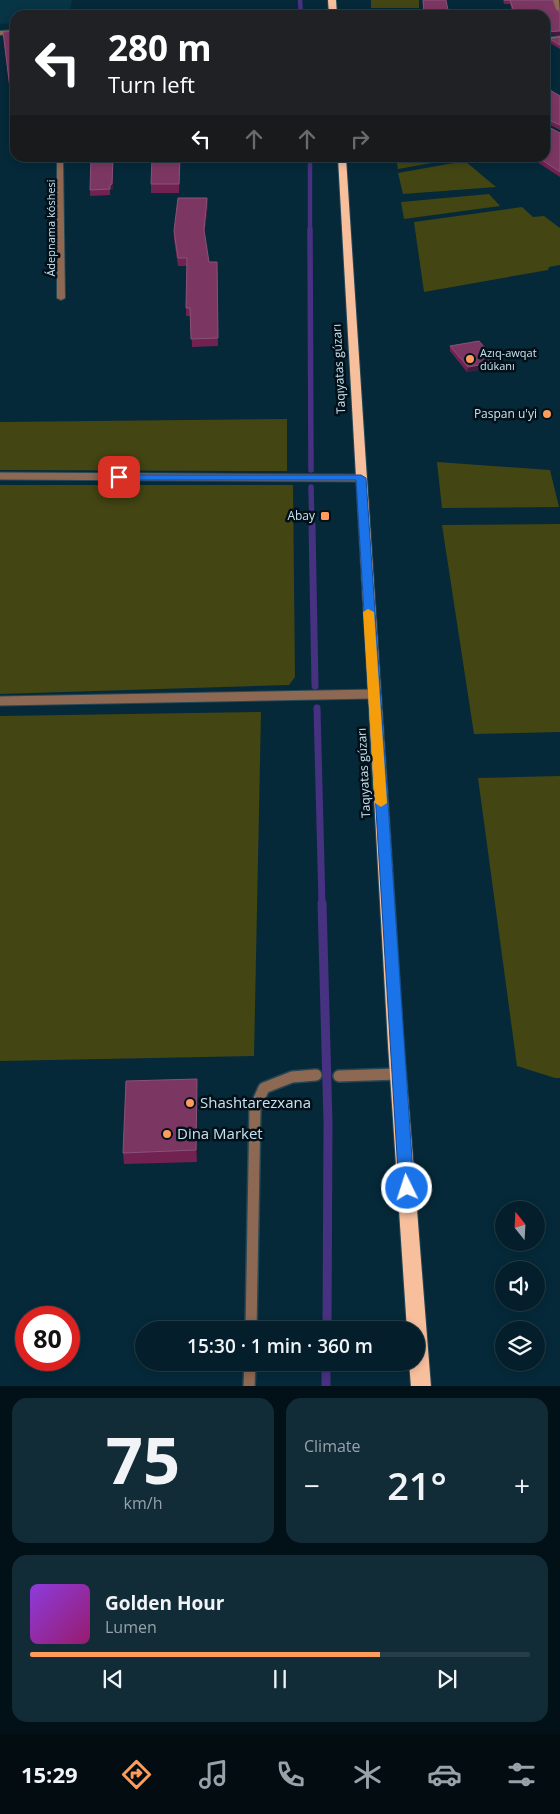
<!DOCTYPE html>
<html lang="en">
<head>
<meta charset="utf-8">
<style>
	body { margin:0; font-family:"Open Sans",sans-serif; background:#122c37; color:#f1f3f6; height:100vh; display:flex; flex-direction:column; font-size:19px; white-space:nowrap }
	* { box-sizing:border-box; margin:0 }
	p { font-size:16px; color:#97a2a9 }
	.icon { flex:none; width:28px; height:28px; fill:none; stroke:currentColor; stroke-width:2; stroke-linecap:round; stroke-linejoin:round }
	.map { position:relative; height:1386px; overflow:hidden }
	.sheet { display:flex; flex-direction:column; gap:12px; padding:12px; background:#021118; flex:1 }
	.sheet>* { flex:none }
	.guide { position:absolute; left:10px; top:10px; width:540px; height:152px; border-radius:15px; box-shadow:0 2px 8px #0003,0 0 0 1px #253d47; background:#202124; color:#fff; overflow:hidden }
	.needle { width:32px; rotate:342deg }
	.controls { position:absolute; left:495px; top:1201px; display:grid; gap:10px }
	.controls a { display:grid; place-items:center; width:50px; height:50px; border-radius:50%; background:#041f2b; box-shadow:0 2px 8px #0003,0 0 0 1px #253d47; font-size:25px }
	.speed { position:absolute; left:15px; top:1306px; display:flex; gap:10px; font-size:25px; font-weight:700; text-align:center }
	.speed>* { display:grid; place-content:center; width:65px; height:65px; border-radius:50%; background:#041f2b; box-shadow:0 2px 8px #0003,0 0 0 1px #253d47; line-height:1 }
	.speed .limit { border:8px solid #d22; background:#fff; color:#111 }
	.pin { position:absolute; display:grid; place-items:center; width:42px; height:42px; color:#fff; margin:-21px; border-radius:10px; box-shadow:0 2px 8px #0006 }
	.me { position:absolute; width:55px; margin:-28px; rotate:356deg; stroke-linejoin:round; filter:drop-shadow(0 0 4px #0008) }
	.turn { display:flex; align-items:center; gap:18px; height:105px; padding:0 15px; font-size:22px }
	.turn .icon { width:65px; height:65px; stroke-width:2.5 }
	.turn b { display:block; font-size:35px; line-height:42px }
	.lanes { display:flex; align-items:center; height:48px; padding:0 15px; background:#0003; justify-content:center; gap:25px; direction:ltr }
	.lanes .off { opacity:.35 }
	.big { font-size:38px; font-weight:600; line-height:1.1 }
	.sheet .widget { flex:1; display:flex; flex-direction:column; justify-content:center; gap:8px; min-width:0; padding:0 18px; border-radius:15px; background:#122c37 }
	.sheet .dial { align-items:center; gap:0 }
	.dial b { font-size:65px; line-height:1 }
	.song { display:flex; align-items:center; gap:15px }
	.cover { width:60px; height:60px; border-radius:8px; background:linear-gradient(135deg,hsl(270 70% 55%),hsl(320 70% 35%)) }
	.played { height:5px; border-radius:2px; background:linear-gradient(90deg,#ff9b5b 70%,#253d47 70%) }
	.keys { display:flex; justify-content:space-around; direction:ltr }
	.heat { display:flex; justify-content:space-between; align-items:center; font-size:28px; direction:ltr }
	.sheet .tiles { flex:1; display:grid; gap:12px; grid-template-columns:1fr 1fr }
	.widget:last-child { grid-column:span 2 }
	.trip { position:absolute; left:135px; top:1321px; width:290px; height:50px; border-radius:25px; background:#041f2b; box-shadow:0 2px 8px #0003,0 0 0 1px #253d47; font-weight:600; line-height:50px; text-align:center }
	.dock { display:flex; height:80px; justify-content:space-around; align-items:center; background:#020c11; color:#97a2a9 }
	.dock .icon { width:35px; height:35px }
	.dock .selected { color:#ff9b5b }
	.dock b { font-size:22px; color:#f1f3f6 }
	.map>svg:first-child { display:block }
</style>
</head>
<body>
<div class="map">
<svg width="560" height="1387" viewBox="0 0 560 1387">
	<rect width="100%" height="100%" fill="#052939"/>
	<polygon fill="#073546" points="0,0 72,0 69,15 15,15 15,23 0,24"/>
	<g fill="#434513">
		<rect x="371" y="0" width="48" height="8"/>
		<polygon points="396,158 460,158 398,169"/>
		<polygon points="465,161 496,187 403,194 398,173"/>
		<polygon points="489,194 500,206 404,219 401,202"/>
		<polygon points="522,207 533,217 544,216 560,228 560,265 549,267 548,270 424,292 414,222"/>
		<polygon points="287,419 287,471 0,470 0,422"/>
		<polygon points="437,462 550,470 559,507 442,508"/>
		<polygon points="0,485 293,485 295,677 289,685 0,694"/>
		<polygon points="560,524 560,732 474,734 442,525"/>
		<polygon points="261,712 254,1056 0,1061 0,716"/>
		<polygon points="560,776 560,1078 555,1078 517,1066 478,778"/>
	</g>
	<g fill="none" stroke-linecap="round" stroke-linejoin="round">
		<g stroke="#473181" stroke-width="4.5">
			<polyline points="300,0 301,15"/>
			<polyline points="310,158 310,231"/>
		</g>
		<g stroke="#473181" stroke-width="5.5">
			<polyline points="310,230 311,470"/>
			<polyline points="311,487 312,527"/>
		</g>
		<g stroke="#473181" stroke-width="7">
			<polyline points="312,525 315,686"/>
			<polyline points="317,708 322,904"/>
		</g>
		<g stroke="#473181" stroke-width="9">
			<polyline points="322,903 328,1122 327,1330"/>
			<polyline points="326,1362 326,1387"/>
		</g>
		<defs>
			<polyline id="service-far2" points="0,476 361,478"/>
			<polyline id="service-far1" points="0,701 374,694"/>
			<g id="service">
				<polyline points="339,1076 398,1074"/>
				<polyline points="251,1330 255,1108 264,1088 292,1077 316,1075"/>
				<polyline points="249,1387 250,1362"/>
			</g>
			<g id="minor">
				<polygon points="553,0 559,0 560,15 557,13"/>
				<polygon points="15,30 15,34 0,35 0,31"/>
				<polygon points="560,36 560,40 545,42 545,38"/>
				<polygon points="57,158 63,158 65,298 61,300 57,298"/>
			</g>
			<g id="trunk">
				<polygon points="328,0 336,0 337,15 329,15"/>
				<polygon points="338,158 346,158 404,1045 431,1387 411,1387 409,1362 416,1362 416,1330 407,1330 388,1045"/>
			</g>
		</defs>
		<use href="#service-far2" stroke="#254756" stroke-width="9"/>
		<use href="#service-far1" stroke="#254756" stroke-width="11"/>
		<use href="#service" stroke="#254756" stroke-width="14"/>
		<use href="#minor" stroke="#254756" stroke-width="2"/>
		<use href="#trunk" stroke="#254756" stroke-width="2"/>
		<use href="#service-far2" stroke="#8d6852" stroke-width="7"/>
		<use href="#service-far1" stroke="#8d6852" stroke-width="9"/>
		<use href="#service" stroke="#8d6852" stroke-width="11"/>
		<use href="#minor" fill="#8d6852" fill-rule="evenodd"/>
		<use href="#trunk" fill="#f8bf9d" fill-rule="evenodd"/>
	</g>
	<g fill="#722251">
		<polygon points="503,0 553,0 545,15 513,15 510,4 504,4"/>
		<polygon points="15,31 15,108 12,108 3,32"/>
		<polygon points="560,37 560,49 550,43 550,39"/>
		<polygon points="545,87 560,96 560,130 545,122"/>
		<polygon points="560,133 560,177 531,158 545,158"/>
		<polygon points="91,158 113,190 110,190 110,195 90,196"/>
		<polygon points="180,166 179,193 151,193 151,184"/>
		<polygon points="207,198 208,205 204,234 209,262 217,262 218,346 192,347 191,316 186,316 187,266 178,266 174,239 174,231"/>
		<polygon points="450,346 496,367 467,372 450,351"/>
		<polygon points="197,1090 197,1162 124,1164 123,1153"/>
	</g>
	<g fill="#421c40">
		<polygon points="560,31 560,35 545,36 545,32"/>
		<polygon points="113,158 113,190 110,190 110,185"/>
		<polygon points="207,198 208,205 204,238 204,230"/>
		<polygon points="497,362 496,367 467,372 468,367"/>
		<polygon points="197,1079 197,1162 196,1150"/>
	</g>
	<g fill="#7b3762" stroke="#885278">
		<polygon points="423,0 446,0 449,15 424,15"/>
		<polygon points="504,0 553,0 556,9 560,12 560,31 545,32 545,15 515,15 510,0"/>
		<polygon points="15,31 15,103 12,104 3,32"/>
		<polygon points="560,37 560,45 550,39"/>
		<polygon points="545,87 560,96 560,125 545,118"/>
		<polygon points="545,125 560,133 560,172 539,158 545,158"/>
		<polygon points="91,158 113,158 112,184 110,185 110,189 90,190"/>
		<polygon points="152,158 180,158 179,184 151,184"/>
		<polygon points="178,198 207,198 204,230 209,262 217,262 218,338 191,339 190,308 186,308 187,258 178,258 174,231"/>
		<polygon points="479,341 497,362 468,367 450,346"/>
		<polygon points="197,1079 196,1150 123,1153 126,1081"/>
	</g>
	<polygon fill="#1a73e8" stroke="#114b97" points="115,475 361,475 366,478 414,1188 412,1192 407,1194 401,1192 399,1188 356,480 119,480 114,477"/>
	<polygon fill="#f59e0b" points="368,609 374,612 387,803 381,807 375,803 363,612"/>
	<g fill="#ff9b5b" stroke="#011019" stroke-width="2">
		<circle cx="470" cy="359" r="5"/>
		<circle cx="547" cy="414" r="5"/>
		<rect x="320" y="511" width="10" height="10" rx="2.5"/>
		<circle cx="190" cy="1103" r="5"/>
		<circle cx="167" cy="1134" r="5"/>
	</g>
	<g text-anchor="middle" stroke-width="5" stroke-linejoin="round" paint-order="stroke">
		<g font-size="11" fill="#cbe3ef" stroke="#011019">
			<text transform="translate(51 228) rotate(-90)" y="4">Ádepnama kóshesi</text>
		</g>
		<g font-size="11" fill="#cbe3ef" stroke="#011019" text-anchor="start">
			<text x="480" y="357">Azıq-awqat<tspan x="480" dy="13">dúkanı</tspan></text>
		</g>
		<g font-size="12" fill="#cbe3ef" stroke="#011019">
			<text transform="translate(339 369) rotate(-93)" y="4">Taqıyatas gúzarı</text>
			<text transform="translate(364 773) rotate(-93)" y="4">Taqıyatas gúzarı</text>
		</g>
		<g font-size="12" fill="#cbe3ef" stroke="#011019" text-anchor="end">
			<text x="537" y="418">Paspan u'yi</text>
			<text x="315" y="520">Abay</text>
		</g>
		<g font-size="15" fill="#cbe3ef" stroke="#011019" text-anchor="start">
			<text x="200" y="1108">Shashtarezxana</text>
			<text x="177" y="1139">Dina Market</text>
		</g>
	</g>
</svg>
<div class="controls">
<a><svg class="needle" viewBox="-14 -14 28 28"><path d="M0-13l5 13h-10z" fill="#e53935"/><path d="M0 13l5-13h-10z" fill="#97a2a9"/></svg></a>
<a><svg class="icon" aria-label="sound" viewBox="0 0 24 24"><path d="M4 9h4l5-4v14l-5-4H4zM17 9q2 3 0 6"/></svg></a>
<a><svg class="icon" aria-label="layers" viewBox="0 0 24 24"><path d="M12 4l9 5-9 5-9-5zM3 14l9 5 9-5"/></svg></a>
</div>
<div class="speed"><div class="limit">80</div></div>
<div class="pin" style="left:119px;top:477px;background:#d93025"><svg class="icon" aria-label="arrive" viewBox="0 0 24 24"><path d="M6 21V4h12l-3 4 3 4H6"/></svg></div>
<svg class="me" style="left:407px;top:1188px" viewBox="-20 -20 40 40"><circle r="17" fill="#1a73e8" stroke="#fff" stroke-width="3"/><path d="M0-11L8 9 0 5-8 9z" fill="#fff"/></svg>
<div class="trip">15:30 · 1 min · 360 m</div>
<div class="guide">
<div class="turn"><svg class="icon" aria-label="left" viewBox="0 0 24 24"><path d="M17 20v-9H6M10 6l-5 5 5 5"/></svg><div><b>280 m</b>Turn left</div></div>
<div class="lanes"><svg class="icon" aria-label="left" viewBox="0 0 24 24"><path d="M17 20v-9H6M10 6l-5 5 5 5"/></svg><svg class="icon off" aria-label="ahead" viewBox="0 0 24 24"><path d="M12 20V5M6 11l6-6 6 6"/></svg><svg class="icon off" aria-label="ahead" viewBox="0 0 24 24"><path d="M12 20V5M6 11l6-6 6 6"/></svg><svg class="icon off" aria-label="right" viewBox="0 0 24 24"><path d="M7 20v-9h11M14 6l5 5-5 5"/></svg></div>
</div>
</div>
<section class="sheet">
<div class="tiles">
<div class="widget dial"><b>75</b><p>km/h</p></div>
<div class="widget"><p>Climate</p>
<div class="heat"><a>−</a><b class="big">21°</b><a>+</a></div>
</div>
<div class="widget">
<div class="song"><i class="cover"></i><div><b>Golden Hour</b><p>Lumen</p></div></div>
<div class="played"></div>
<div class="keys"><svg class="icon" aria-label="previous" viewBox="0 0 24 24"><path d="M18 5L8 12l10 7zM5 5v14"/></svg><svg class="icon" aria-label="pause" viewBox="0 0 24 24"><path d="M8 5v14M16 5v14"/></svg><svg class="icon" aria-label="next" viewBox="0 0 24 24"><path d="M6 5l10 7-10 7zM19 5v14"/></svg></div>
</div>
</div>
</section>
<nav class="dock">
<b>15:29</b>
<svg class="icon selected" aria-label="directions" viewBox="0 0 24 24"><path d="M12 3l9 9-9 9-9-9zM9 14v-3h6M13 9l2 2-2 2"/></svg>
<svg class="icon" aria-label="music" viewBox="0 0 24 24"><path d="M9 18V5l10-2v13"/><circle cx="6" cy="18" r="3"/><circle cx="16" cy="16" r="3"/></svg>
<svg class="icon" aria-label="phone" viewBox="0 0 24 24"><path d="M5 4h4l2 5-3 2q2 4 5 5l2-3 5 2v4C11 20 4 13 5 4z"/></svg>
<svg class="icon" aria-label="climate" viewBox="0 0 24 24"><path d="M12 3v18M4 7l16 10M4 17L20 7"/></svg>
<svg class="icon" aria-label="car" viewBox="0 0 24 24"><path d="M5 17H2v-5l4-1 3-4h7l3 4 3 1v5h-3M9 17h6M6 11h13"/><circle cx="7" cy="17" r="2"/><circle cx="17" cy="17" r="2"/></svg>
<svg class="icon" aria-label="filters" viewBox="0 0 24 24"><path d="M4 7h16M4 17h16"/><circle cx="9" cy="7" r="2"/><circle cx="15" cy="17" r="2"/></svg>
</nav>
</body>
</html>
